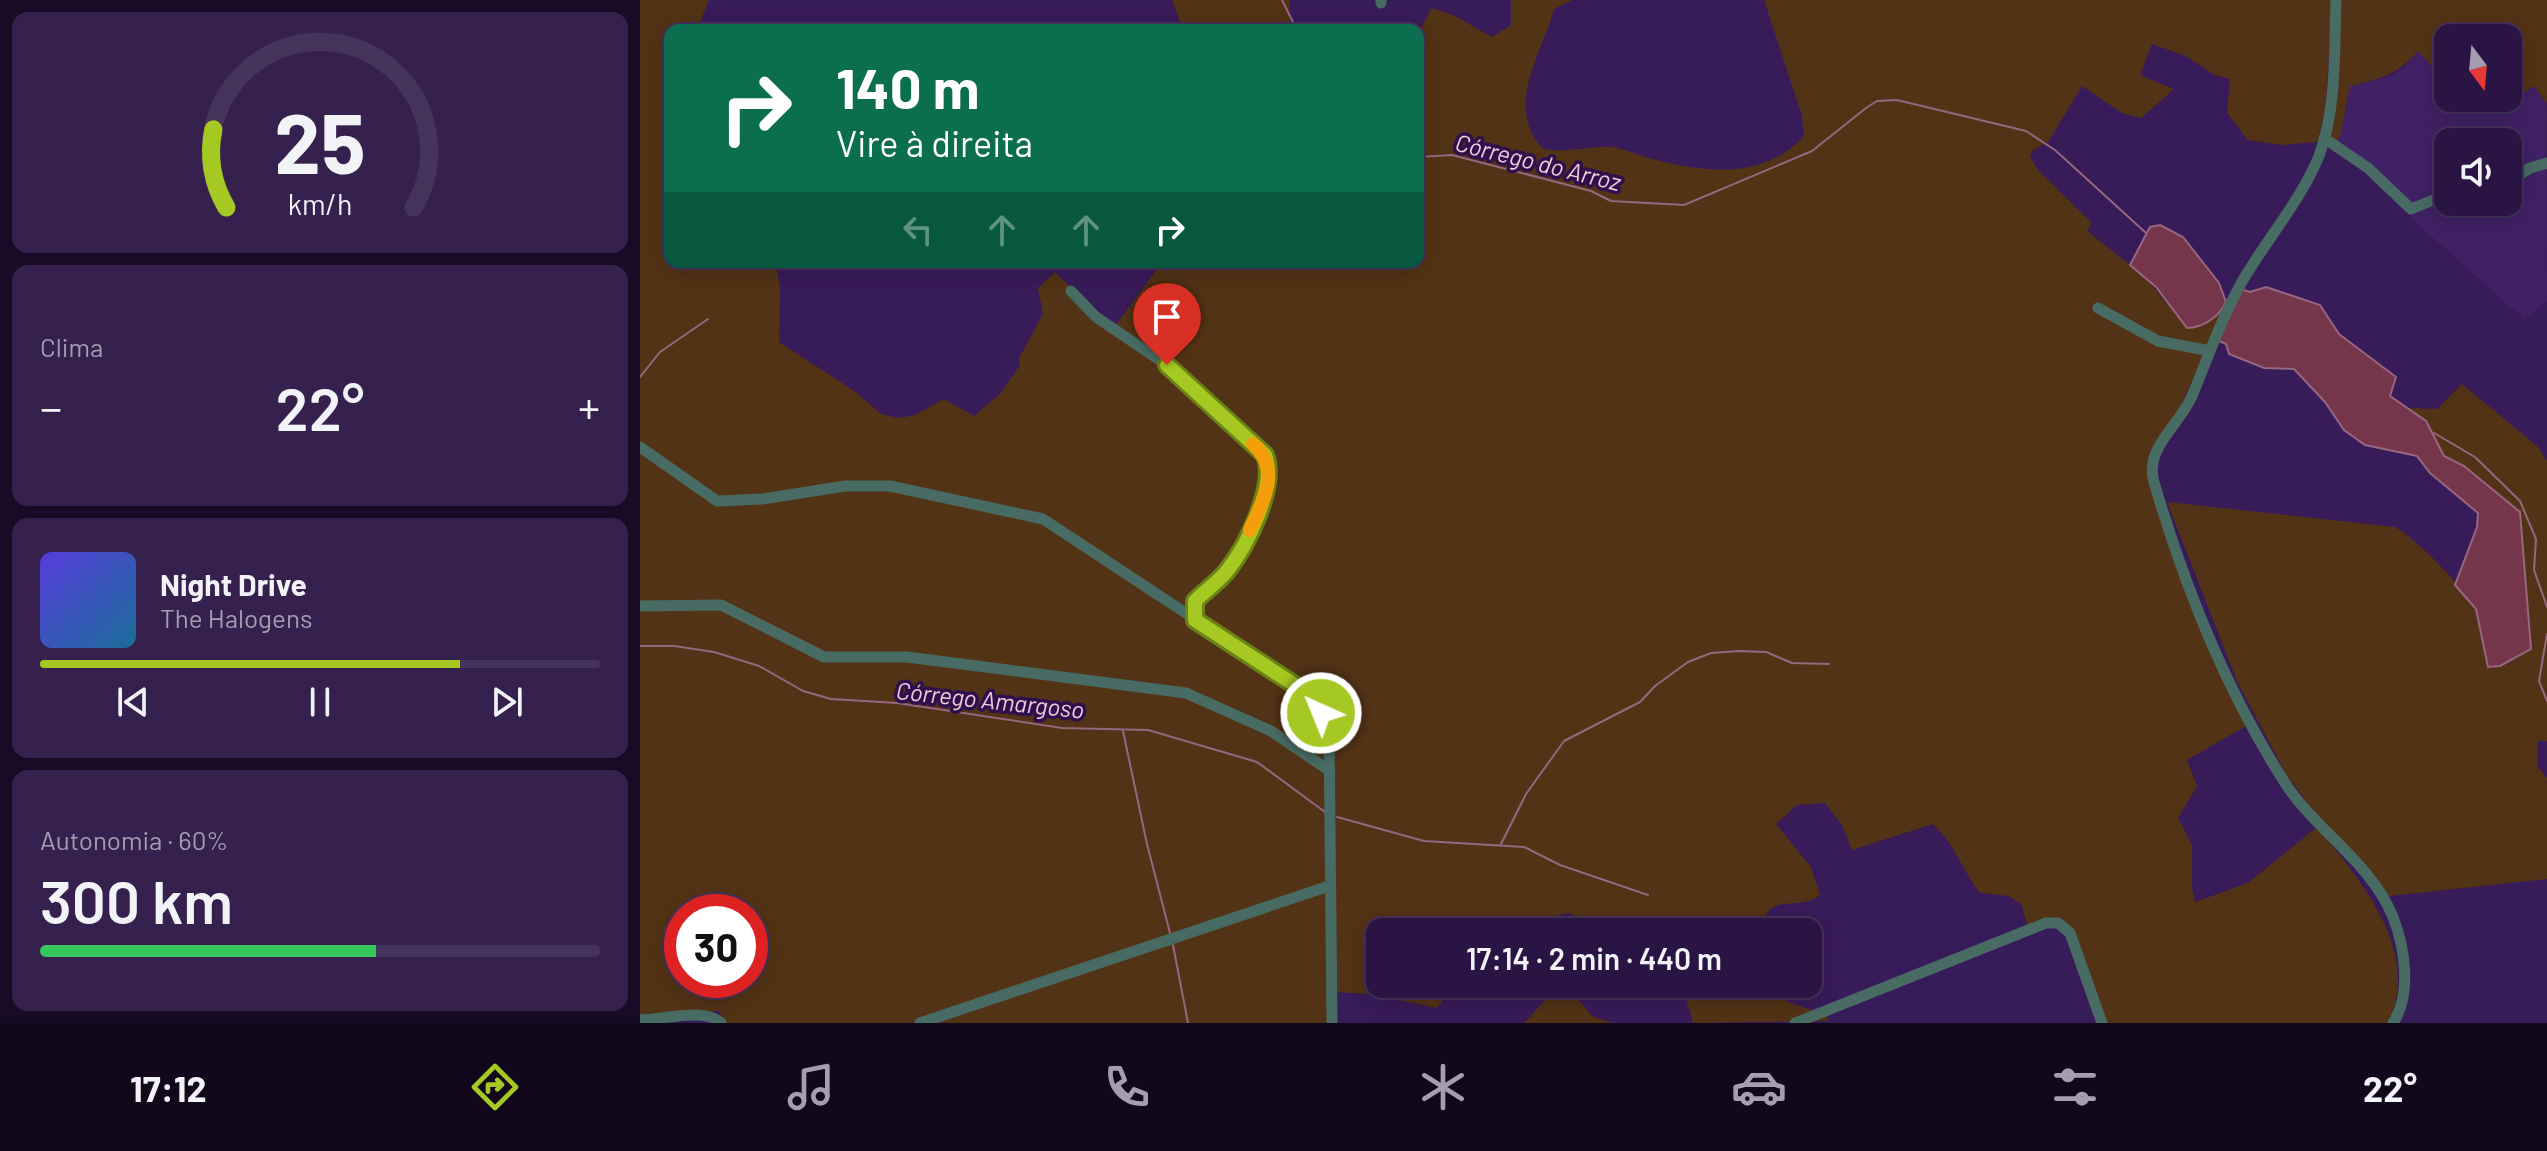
<!DOCTYPE html>
<html lang="pt">
<head>
<meta charset="utf-8">
<style>
	body { margin:0; font-family:Barlow,sans-serif; background:#36214e; color:#f1f3f6; height:100vh; display:flex; flex-direction:column; font-size:30px; white-space:nowrap }
	* { box-sizing:border-box; margin:0 }
	p { font-size:26px; color:#a59eb2 }
	.icon { flex:none; width:44px; height:44px; fill:none; stroke:currentColor; stroke-width:2; stroke-linecap:round; stroke-linejoin:round }
	.map { position:relative; flex:1; overflow:hidden }
	.side { display:flex; flex-direction:column; gap:12px; padding:12px; background:#170b25; width:640px }
	.side>* { flex:none }
	.guide { position:absolute; left:24px; top:24px; width:760px; height:244px; border-radius:16px; box-shadow:0 4px 20px #0003,0 0 0 2px #46335c; background:#0b6e4f; color:#fff; overflow:hidden }
	.needle { width:52px; rotate:164deg }
	.tools { position:absolute; left:1794px; top:24px; display:grid; gap:16px }
	.tools a { display:grid; place-items:center; width:88px; height:88px; border-radius:16px; background:#2a1443; box-shadow:0 4px 20px #0003,0 0 0 2px #46335c; font-size:40px }
	.speed { position:absolute; left:24px; top:894px; display:flex; gap:16px; font-size:40px; font-weight:700; text-align:center }
	.speed>* { display:grid; place-content:center; width:104px; height:104px; border-radius:50%; background:#2a1443; box-shadow:0 4px 20px #0003,0 0 0 2px #46335c; line-height:1 }
	.speed .limit { border:12px solid #d22; background:#fff; color:#111 }
	.pin { position:absolute; display:grid; place-items:center; width:68px; height:68px; color:#fff; margin:-82px -34px; border-radius:50% 50% 50% 0; rotate:-45deg; box-shadow:0 0 8px #0007 }
	.pin .icon { rotate:45deg }
	.me { position:absolute; width:88px; margin:-44px; rotate:316deg; stroke-linejoin:round; filter:drop-shadow(0 0 6px #0008) }
	.turn { display:flex; align-items:center; gap:28px; height:168px; padding:0 40px; font-size:36px }
	.turn .icon { width:104px; height:104px; stroke-width:2.5 }
	.turn b { display:block; font-size:56px; line-height:68px }
	.lanes { display:flex; align-items:center; height:76px; padding:0 40px; background:#0003; justify-content:center; gap:40px; direction:ltr }
	.lanes .off { opacity:.35 }
	.big { font-size:60px; font-weight:600; line-height:1.1 }
	.side .card { flex:1; display:flex; flex-direction:column; justify-content:center; gap:12px; min-width:0; padding:0 28px; border-radius:16px; background:#36214e }
	.side .dial { align-items:center; gap:0 }
	.dial svg { height:208px; overflow:visible; fill:none; stroke:#46335c; stroke-width:7; stroke-linecap:round; text-anchor:middle }
	.dial text { fill:#f1f3f6; stroke:none }
	.song { display:flex; align-items:center; gap:24px }
	.cover { width:96px; height:96px; border-radius:12px; background:linear-gradient(135deg,hsl(250 70% 55%),hsl(200 70% 35%)) }
	.played { height:8px; border-radius:4px; background:linear-gradient(90deg,#a5c822 75%,#46335c 75%) }
	.keys { display:flex; justify-content:space-around; direction:ltr }
	.heat { display:flex; justify-content:space-between; align-items:center; font-size:44px; direction:ltr }
	.charge { height:12px; border-radius:6px; background:linear-gradient(90deg,#34c759 60%,#46335c 0) }
	.trip { position:absolute; left:726px; top:918px; width:456px; height:80px; border-radius:16px; background:#2a1443; box-shadow:0 4px 20px #0003,0 0 0 2px #46335c; font-weight:600; line-height:80px; text-align:center }
	.tabs { display:flex; height:128px; justify-content:space-around; align-items:center; background:#11081b; color:#a59eb2 }
	.tabs .icon { width:56px; height:56px }
	.tabs .selected { color:#a5c822 }
	.tabs b { font-size:36px; color:#f1f3f6 }
	main { display:flex; flex:1; min-height:0 }
	.map>svg:first-child { display:block }
</style>
</head>
<body>
<main>
<section class="side">
<div class="card dial"><svg viewBox="0 0 100 80">
<path d="M14 69A42 42 0 1 1 86 69"/>
<path d="M14 69A42 42 0 0 1 9 39" stroke="#a5c822"/>
<text x="50" y="56" font-size="32" font-weight="700">25</text>
<text x="50" y="72" font-size="11">km/h</text>
</svg></div>
<div class="card"><p>Clima</p>
<div class="heat"><a>−</a><b class="big">22°</b><a>+</a></div>
</div>
<div class="card">
<div class="song"><i class="cover"></i><div><b>Night Drive</b><p>The Halogens</p></div></div>
<div class="played"></div>
<div class="keys"><svg class="icon" aria-label="previous" viewBox="0 0 24 24"><path d="M18 5L8 12l10 7zM5 5v14"/></svg><svg class="icon" aria-label="pause" viewBox="0 0 24 24"><path d="M8 5v14M16 5v14"/></svg><svg class="icon" aria-label="next" viewBox="0 0 24 24"><path d="M6 5l10 7-10 7zM19 5v14"/></svg></div>
</div>
<div class="card"><p>Autonomia · 60%</p><b class="big">300 km</b><div class="charge"></div></div>
</section>
<div class="map">
<svg width="1907" height="1023" viewBox="0 0 1907 1023">
	<rect width="100%" height="100%" fill="#381b59"/>
	<path fill="#412166" fill-rule="evenodd" d="M1778 51 1808 84V98H1827L1852 112 1894 86 1906 104 1907 301 1884 319 1788 233 1696 141 1706 113 1709 86 1752 76 1764 68ZM1808 142H1868V202H1808Z"/>
	<g fill="#533315" fill-rule="evenodd">
		<path d="M0 0H69L57 30H30V262H136L140 289 139 342 216 392 241 414 259 418 275 415 304 399 334 416 360 394 380 365 379 358 403 314 398 288 415 272 473 329 522 262H778V33L792 8 813 15 852 37 871 25V0H932L914 9C901 56 864 107 903 149 926 153 947 146 971 147 984 148 999 156 1013 159 1064 173 1124 180 1164 136L1162 116 1124 0H1692L1686 104 1678 142 1641 145 1608 140 1587 113 1590 79 1574 75 1546 56 1512 44 1500 75 1534 89 1501 118 1482 113 1442 86 1408 142 1393 150 1390 157 1398 170 1452 223 1447 231 1504 276 1547 328 1562 324 1582 311 1511 475 1583 664 1611 723 1547 760 1557 786 1538 818 1552 845V888L1555 902 1608 883 1677 827C1719 879 1783 951 1748 1023H1458L1427 935 1412 924 1383 935 1387 923 1381 904 1368 896 1340 893C1320 867 1317 847 1293 824L1212 850 1202 825 1185 803 1157 805 1136 824 1171 867 1180 895C1158 913 1125 889 1122 932H949L940 919 929 913 906 918 877 932H740V984H816L797 1008 730 994 692 992 691 1023H84L79 1011 0 1016ZM42 912H110V980H42Z"/>
		<polygon points="532,0 649,0 650,30 543,30"/>
		<path d="M1700 0H1907V104L1894 86 1852 112 1827 98H1868V38H1808V84L1778 51C1758 75 1739 79 1710 86L1700 136 1696 141 1687 137Z"/>
		<path d="M1822 384 1897 446 1907 461V741H1898L1897 766 1907 778V879L1740 897 1647 776 1597 681 1527 502 1755 527C1777 539 1823 587 1835 608 1848 630 1836 643 1856 667L1860 666 1891 649 1880 512 1824 466 1804 456 1786 421 1766 408 1797 409Z"/>
		<polygon points="1036,984 1134,984 1148,1002 1187,1015 1189,1021 1053,1023 1046,998"/>
		<polygon points="922,992 933,994 952,1016 972,1023 884,1023 906,999"/>
	</g>
	<g fill="#75354a" stroke="#976680" stroke-width="2">
		<path d="M1520 225 1543 237 1579 283 1586 302C1580 316 1563 328 1547 328L1516 287 1490 265 1510 227Z"/>
		<polygon points="1626,287 1680,305 1699,334 1756,377 1750,396 1786,421 1804,456 1824,466 1880,512 1891,649 1860,666 1848,667 1836,609 1815,585 1837,527 1838,513 1790,473 1777,456 1725,445 1704,430 1685,402 1654,369 1624,368 1589,354 1586,344 1577,340 1600,289 1610,292"/>
	</g>
	<g fill="none" stroke-linecap="round" stroke-linejoin="round">
		<g stroke="#976680" stroke-width="2">
			<polyline points="642,0 657,30"/>
			<polyline points="778,157 812,155 951,191 971,201 1044,205 1172,151 1226,108 1237,101 1257,100 1386,131 1415,150 1506,233"/>
			<polyline points="0,377 20,352 68,319"/>
			<polyline points="1794,433 1835,457 1880,501 1896,539 1894,570 1907,607"/>
			<polyline points="1907,634 1899,681 1907,701"/>
			<polyline points="0,646 34,646 74,652 119,666 163,691 191,699 257,703 422,728 508,730 617,762 685,812"/>
			<polyline points="483,731 507,844 530,933"/>
			<polyline points="697,817 784,841 884,847 920,865 1008,895"/>
			<polyline points="861,844 886,794 924,741 1000,702 1015,686 1048,662 1071,653 1099,651 1126,652 1152,663 1189,664"/>
			<polyline points="533,945 548,1023"/>
		</g>
		<g stroke="#486b64" stroke-width="11">
			<path d="M1696 0C1694 51 1697 108 1679 156 1661 200 1627 239 1603 280 1582 317 1568 357 1552 396 1540 425 1504 448 1514 482 1544 585 1588 695 1647 786 1679 833 1731 863 1753 917 1765 948 1772 994 1753 1023"/>
			<polyline points="741,3 741,0"/>
			<polyline points="1684,138 1728,168 1771,209 1808,194"/>
			<polyline points="1868,182 1890,168 1907,163"/>
			<path d="M431 291 456 317 527 365 625 455C637 485 607 547 587 571 577 583 565 591 555 601V620"/>
			<polyline points="1458,308 1518,341 1570,351"/>
			<polyline points="0,447 77,501 122,499 205,486 250,486 403,519 670,695 689,732 692,1023"/>
			<polyline points="0,606 81,605 184,657 267,657 546,693 631,731 690,771"/>
			<path d="M0 1020C22 1020 65 1007 81 1023"/>
			<polyline points="280,1023 689,886"/>
			<polyline points="1155,1023 1406,923 1418,923 1430,933 1462,1023"/>
		</g>
	</g>
	<g fill="none" stroke-linecap="round" stroke-linejoin="round">
		<defs>
			<path id="route" d="M527 365 625 455C637 486 607 546 587 571 577 583 565 591 555 601V620L670 695 681 713"/>
		</defs>
		<use href="#route" stroke="#6b8216" stroke-width="20"/>
		<use href="#route" stroke="#a5c822" stroke-width="14"/>
		<path stroke="#f59e0b" stroke-width="14" d="M610 530C623 500 642 470 613 444"/>
	</g>
	<g text-anchor="middle" stroke-width="7" stroke-linejoin="round" paint-order="stroke">
		<g font-size="24" font-style="italic" fill="#f4cad5" stroke="#2e104e">
			<text transform="translate(898 163) rotate(14)" y="8">Córrego do Arroz</text>
			<text transform="translate(350 701) rotate(6)" y="8">Córrego Amargoso</text>
		</g>
	</g>
</svg>
<div class="tools">
<a><svg class="needle" viewBox="-14 -14 28 28"><path d="M0-13l5 13h-10z" fill="#e53935"/><path d="M0 13l5-13h-10z" fill="#a59eb2"/></svg></a>
<a><svg class="icon" aria-label="sound" viewBox="0 0 24 24"><path d="M4 9h4l5-4v14l-5-4H4zM17 9q2 3 0 6"/></svg></a>
</div>
<div class="speed"><div class="limit">30</div></div>
<div class="pin" style="left:527px;top:365px;background:#d93025"><svg class="icon" aria-label="arrive" viewBox="0 0 24 24"><path d="M6 21V4h12l-3 4 3 4H6"/></svg></div>
<svg class="me" style="left:681px;top:713px" viewBox="-20 -20 40 40"><circle r="17" fill="#a5c822" stroke="#fff" stroke-width="3"/><path d="M0-11L8 9 0 5-8 9z" fill="#fff"/></svg>
<div class="trip">17:14 · 2 min · 440 m</div>
<div class="guide">
<div class="turn"><svg class="icon" aria-label="right" viewBox="0 0 24 24"><path d="M7 20v-9h11M14 6l5 5-5 5"/></svg><div><b>140 m</b>Vire à direita</div></div>
<div class="lanes"><svg class="icon off" aria-label="left" viewBox="0 0 24 24"><path d="M17 20v-9H6M10 6l-5 5 5 5"/></svg><svg class="icon off" aria-label="ahead" viewBox="0 0 24 24"><path d="M12 20V5M6 11l6-6 6 6"/></svg><svg class="icon off" aria-label="ahead" viewBox="0 0 24 24"><path d="M12 20V5M6 11l6-6 6 6"/></svg><svg class="icon" aria-label="right" viewBox="0 0 24 24"><path d="M7 20v-9h11M14 6l5 5-5 5"/></svg></div>
</div>
</div>
</main>
<nav class="tabs">
<b>17:12</b>
<svg class="icon selected" aria-label="directions" viewBox="0 0 24 24"><path d="M12 3l9 9-9 9-9-9zM9 14v-3h6M13 9l2 2-2 2"/></svg>
<svg class="icon" aria-label="music" viewBox="0 0 24 24"><path d="M9 18V5l10-2v13"/><circle cx="6" cy="18" r="3"/><circle cx="16" cy="16" r="3"/></svg>
<svg class="icon" aria-label="phone" viewBox="0 0 24 24"><path d="M5 4h4l2 5-3 2q2 4 5 5l2-3 5 2v4C11 20 4 13 5 4z"/></svg>
<svg class="icon" aria-label="climate" viewBox="0 0 24 24"><path d="M12 3v18M4 7l16 10M4 17L20 7"/></svg>
<svg class="icon" aria-label="car" viewBox="0 0 24 24"><path d="M5 17H2v-5l4-1 3-4h7l3 4 3 1v5h-3M9 17h6M6 11h13"/><circle cx="7" cy="17" r="2"/><circle cx="17" cy="17" r="2"/></svg>
<svg class="icon" aria-label="filters" viewBox="0 0 24 24"><path d="M4 7h16M4 17h16"/><circle cx="9" cy="7" r="2"/><circle cx="15" cy="17" r="2"/></svg>
<b>22°</b>
</nav>
</body>
</html>
